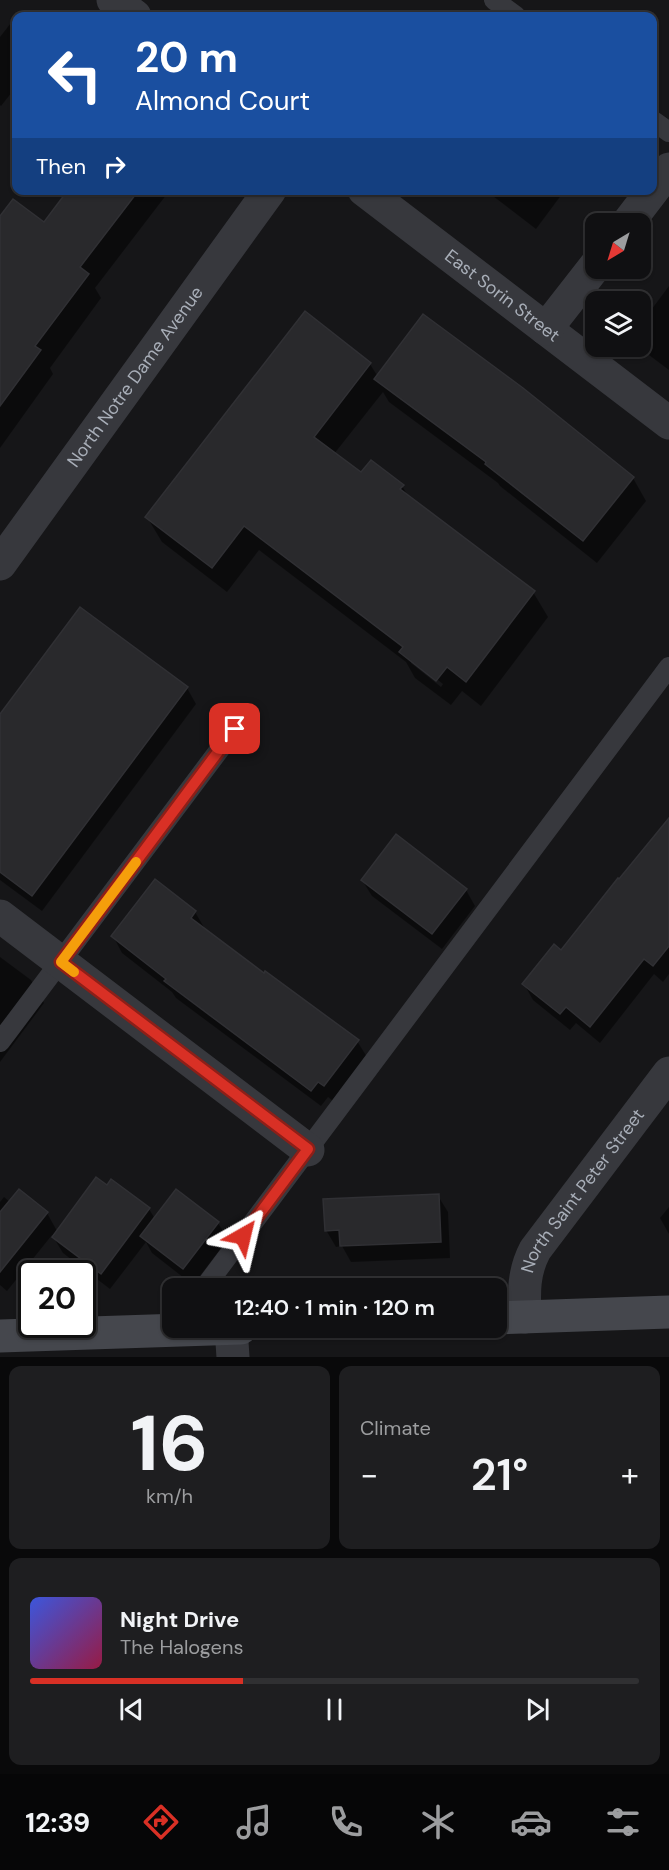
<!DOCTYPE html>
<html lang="en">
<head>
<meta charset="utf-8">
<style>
	body { margin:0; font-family:"DM Sans",sans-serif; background:#1e1e20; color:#f1f3f6; height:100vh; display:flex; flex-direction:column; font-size:22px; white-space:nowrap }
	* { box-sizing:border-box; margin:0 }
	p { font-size:20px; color:#9c9d9f }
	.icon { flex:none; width:33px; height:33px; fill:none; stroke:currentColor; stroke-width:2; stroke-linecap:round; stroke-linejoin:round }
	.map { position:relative; height:1357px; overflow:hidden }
	.panel { display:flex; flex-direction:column; gap:9px; padding:9px; background:#09090a; flex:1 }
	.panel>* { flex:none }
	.hud { position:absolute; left:12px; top:12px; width:645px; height:183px; border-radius:12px; box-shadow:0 2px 4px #0004,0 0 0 2px #303032; background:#1a4fa0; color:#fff; overflow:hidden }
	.needle { width:39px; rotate:218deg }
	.tools { position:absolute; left:585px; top:213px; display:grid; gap:12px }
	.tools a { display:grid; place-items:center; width:66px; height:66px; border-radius:12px; background:#101012; box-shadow:0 2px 4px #0004,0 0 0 2px #303032; font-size:30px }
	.speed { position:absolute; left:18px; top:1260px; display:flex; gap:12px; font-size:30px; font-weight:700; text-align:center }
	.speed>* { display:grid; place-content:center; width:78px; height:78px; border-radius:50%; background:#101012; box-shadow:0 2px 4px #0004,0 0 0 2px #303032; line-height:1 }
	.speed .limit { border:3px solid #111; border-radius:9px; background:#fff; color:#111 }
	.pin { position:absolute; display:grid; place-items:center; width:51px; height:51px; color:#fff; margin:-26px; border-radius:12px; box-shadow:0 3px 9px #0006 }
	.me { position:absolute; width:66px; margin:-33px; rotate:37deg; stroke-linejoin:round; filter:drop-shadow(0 0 4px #0008) }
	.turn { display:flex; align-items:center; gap:21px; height:126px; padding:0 24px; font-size:27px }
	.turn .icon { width:78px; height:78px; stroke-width:2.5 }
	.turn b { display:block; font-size:42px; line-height:51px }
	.then { display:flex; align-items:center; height:57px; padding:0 24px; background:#0003; gap:12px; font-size:22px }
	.big { font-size:45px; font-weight:600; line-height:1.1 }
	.panel .tile { flex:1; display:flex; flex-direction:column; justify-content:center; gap:9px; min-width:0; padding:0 21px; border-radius:12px; background:#1e1e20 }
	.panel .dial { align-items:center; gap:0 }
	.dial b { font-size:78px; line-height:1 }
	.song { display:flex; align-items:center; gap:18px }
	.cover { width:72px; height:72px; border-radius:9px; background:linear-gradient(135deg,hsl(230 70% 55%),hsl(340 70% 35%)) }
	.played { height:6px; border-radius:3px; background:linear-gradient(90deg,#d93025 35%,#303032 35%) }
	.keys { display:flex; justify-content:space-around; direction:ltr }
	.heat { display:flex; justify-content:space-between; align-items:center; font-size:33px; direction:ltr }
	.panel .tiles { flex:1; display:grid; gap:9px; grid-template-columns:1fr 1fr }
	.tile:last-child { grid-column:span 2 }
	.trip { position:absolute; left:162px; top:1278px; width:345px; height:60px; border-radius:12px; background:#101012; box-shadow:0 2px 4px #0004,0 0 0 2px #303032; font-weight:600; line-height:60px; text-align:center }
	.dock { display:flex; height:96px; justify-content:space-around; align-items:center; background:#060607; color:#9c9d9f }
	.dock .icon { width:42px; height:42px }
	.dock .active { color:#d93025 }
	.dock b { font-size:27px; color:#f1f3f6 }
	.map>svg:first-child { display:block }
</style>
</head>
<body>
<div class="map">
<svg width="669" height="1357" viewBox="0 0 669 1357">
	<rect width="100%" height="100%" fill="#161618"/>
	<g fill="#0007" fill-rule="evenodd">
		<polygon points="21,10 30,16 16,16 16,87 1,106 0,105 0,37"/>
		<polygon points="70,190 170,190 95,288 101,298 50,368 53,374 0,448 0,218 44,224"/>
		<polygon points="485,190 565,190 536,229"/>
		<polygon points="669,286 669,370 649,355 640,339 643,334 640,325"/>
		<path d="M370 364 378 377 633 478 646 501 597 563 500 486 498 483 389 402 383 392 334 454 362 474 402 486 410 499 533 592 548 617 481 706 462 691 451 705 415 678 406 662 259 550 227 592 162 542 147 517ZM411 659 443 684 441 687 411 663Z"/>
		<polygon points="187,688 196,704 42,911 0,880 0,718"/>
		<polygon points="669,837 669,974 663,982 654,974 600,1043 576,1023 570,1030 533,1000 524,984 562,952 620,881"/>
		<polygon points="362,880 466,890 475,906 442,949 372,896"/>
		<polygon points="155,881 195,912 205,929 264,975 357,1041 367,1057 333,1101 328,1097 321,1106 176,998 172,992 122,953 113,936"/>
		<polygon points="0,957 31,980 44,1003 0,1062"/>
		<polygon points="438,1196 448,1212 450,1258 351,1262 342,1246 336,1247 326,1230"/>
		<polygon points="4,1197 10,1202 47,1213 57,1231 149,1209 155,1219 218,1223 228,1239 193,1285 152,1253 146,1242 110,1289 63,1253 52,1235 7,1291 0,1285 0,1202"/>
		<polygon points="669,1207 669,1234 660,1218"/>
	</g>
	<g fill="#29292c" stroke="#303034" stroke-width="1.5">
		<polygon points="68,190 139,190 80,267 89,274 35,346 41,350 0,406 0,216 13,199 44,222"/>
		<polygon points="305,311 371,363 314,437 361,472 371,460 404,485 400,489 535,591 466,682 447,667 436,681 399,652 403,647 244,526 212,568 145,517"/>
		<polygon points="423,314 523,388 634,477 583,541 485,464 486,462 374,379"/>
		<polygon points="80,607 188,687 32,896 0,872 0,714"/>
		<polygon points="669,818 669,946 653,966 644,959 590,1027 566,1007 560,1014 522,984 554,944 561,950 618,878 619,879"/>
		<polygon points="396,834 467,889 432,934 361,880"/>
		<polygon points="155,879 196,911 191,918 264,973 265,971 359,1040 324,1086 318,1082 311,1091 164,981 166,979 111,936"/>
		<polygon points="96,1177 107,1185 111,1179 150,1208 101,1274 52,1237"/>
		<polygon points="19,1189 48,1212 0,1272 0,1212"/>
		<polygon points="176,1189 219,1222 183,1269 140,1236"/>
		<polygon points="439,1194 441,1242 340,1246 339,1230 325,1231 323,1199"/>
	</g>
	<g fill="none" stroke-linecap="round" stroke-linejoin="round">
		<g stroke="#37383d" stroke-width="20">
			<polyline points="494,0 516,16"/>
			<polyline points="652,120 669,132"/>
			<polyline points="0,1042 235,729"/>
			<polyline points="204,1288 669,667"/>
		</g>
		<g stroke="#37383d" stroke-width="33">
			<polyline points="113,0 135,16"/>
			<path id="s1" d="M364 190 669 423"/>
			<polyline points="627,224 669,169"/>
			<polyline points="546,329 596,265"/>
			<path id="s2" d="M0 564 270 190"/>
			<polyline points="0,916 308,1150"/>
			<path id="s3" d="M525 1317C524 1293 523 1273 535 1250L669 1073"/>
			<polyline points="231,1328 233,1357"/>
		</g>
		<g stroke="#45474d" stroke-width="33">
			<polyline points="496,1318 669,1312"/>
			<polyline points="0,1336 241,1328"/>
		</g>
	</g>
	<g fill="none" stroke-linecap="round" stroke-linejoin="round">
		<defs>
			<polyline id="route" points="235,729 61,962 308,1149 243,1236"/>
		</defs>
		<use href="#route" stroke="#8d1f18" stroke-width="15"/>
		<use href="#route" stroke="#d93025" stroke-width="10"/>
		<polyline stroke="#f59e0b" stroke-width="10" points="74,972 61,962 136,862"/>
	</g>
	<g text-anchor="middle" stroke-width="6" stroke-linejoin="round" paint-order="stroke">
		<g font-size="18" fill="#a8aeb8" stroke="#111113">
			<text dy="6" stroke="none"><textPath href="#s1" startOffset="174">East Sorin Street</textPath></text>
			<text dy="6" stroke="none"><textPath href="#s2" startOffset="231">North Notre Dame Avenue</textPath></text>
			<text dy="6" stroke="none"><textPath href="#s3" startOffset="144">North Saint Peter Street</textPath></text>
		</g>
	</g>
</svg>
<div class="tools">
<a><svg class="needle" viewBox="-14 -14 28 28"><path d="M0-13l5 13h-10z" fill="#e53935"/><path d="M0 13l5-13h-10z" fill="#9c9d9f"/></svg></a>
<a><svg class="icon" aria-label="layers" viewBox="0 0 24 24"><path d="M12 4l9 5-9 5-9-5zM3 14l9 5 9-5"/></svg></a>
</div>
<div class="speed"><div class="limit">20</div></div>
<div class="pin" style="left:235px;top:729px;background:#d93025"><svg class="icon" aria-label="arrive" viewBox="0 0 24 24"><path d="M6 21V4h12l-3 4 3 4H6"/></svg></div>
<svg class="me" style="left:243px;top:1236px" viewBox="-20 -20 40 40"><path d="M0-17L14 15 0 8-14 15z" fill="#d93025" stroke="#fff" stroke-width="4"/></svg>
<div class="trip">12:40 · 1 min · 120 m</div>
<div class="hud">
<div class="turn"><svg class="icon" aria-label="left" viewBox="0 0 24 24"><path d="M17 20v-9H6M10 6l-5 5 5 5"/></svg><div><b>20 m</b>Almond Court</div></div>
<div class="then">Then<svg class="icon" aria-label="right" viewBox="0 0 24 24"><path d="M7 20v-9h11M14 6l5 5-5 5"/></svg></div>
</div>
</div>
<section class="panel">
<div class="tiles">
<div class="tile dial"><b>16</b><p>km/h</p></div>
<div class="tile"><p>Climate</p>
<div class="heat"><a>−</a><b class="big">21°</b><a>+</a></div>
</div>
<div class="tile">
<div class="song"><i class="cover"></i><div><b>Night Drive</b><p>The Halogens</p></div></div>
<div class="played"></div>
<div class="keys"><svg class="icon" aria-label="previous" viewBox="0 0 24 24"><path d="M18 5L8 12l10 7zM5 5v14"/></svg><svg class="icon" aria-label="pause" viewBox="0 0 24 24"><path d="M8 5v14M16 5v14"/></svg><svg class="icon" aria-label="next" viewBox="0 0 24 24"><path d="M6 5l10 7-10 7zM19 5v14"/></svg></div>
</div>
</div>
</section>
<nav class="dock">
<b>12:39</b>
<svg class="icon active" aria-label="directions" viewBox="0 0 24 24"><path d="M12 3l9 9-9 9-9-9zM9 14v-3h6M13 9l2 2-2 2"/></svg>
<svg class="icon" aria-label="music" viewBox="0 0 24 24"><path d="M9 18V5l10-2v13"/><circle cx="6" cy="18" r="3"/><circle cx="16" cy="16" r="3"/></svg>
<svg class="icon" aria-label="phone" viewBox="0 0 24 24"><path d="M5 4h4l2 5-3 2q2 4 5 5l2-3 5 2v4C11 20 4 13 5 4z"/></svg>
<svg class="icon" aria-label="climate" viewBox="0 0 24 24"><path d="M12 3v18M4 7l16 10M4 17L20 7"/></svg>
<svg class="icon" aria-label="car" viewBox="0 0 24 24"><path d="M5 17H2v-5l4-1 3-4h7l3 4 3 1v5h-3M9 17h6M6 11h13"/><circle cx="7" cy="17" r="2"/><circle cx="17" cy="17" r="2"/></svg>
<svg class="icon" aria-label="filters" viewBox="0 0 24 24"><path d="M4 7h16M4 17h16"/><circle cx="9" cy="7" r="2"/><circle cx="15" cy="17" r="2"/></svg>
</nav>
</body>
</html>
